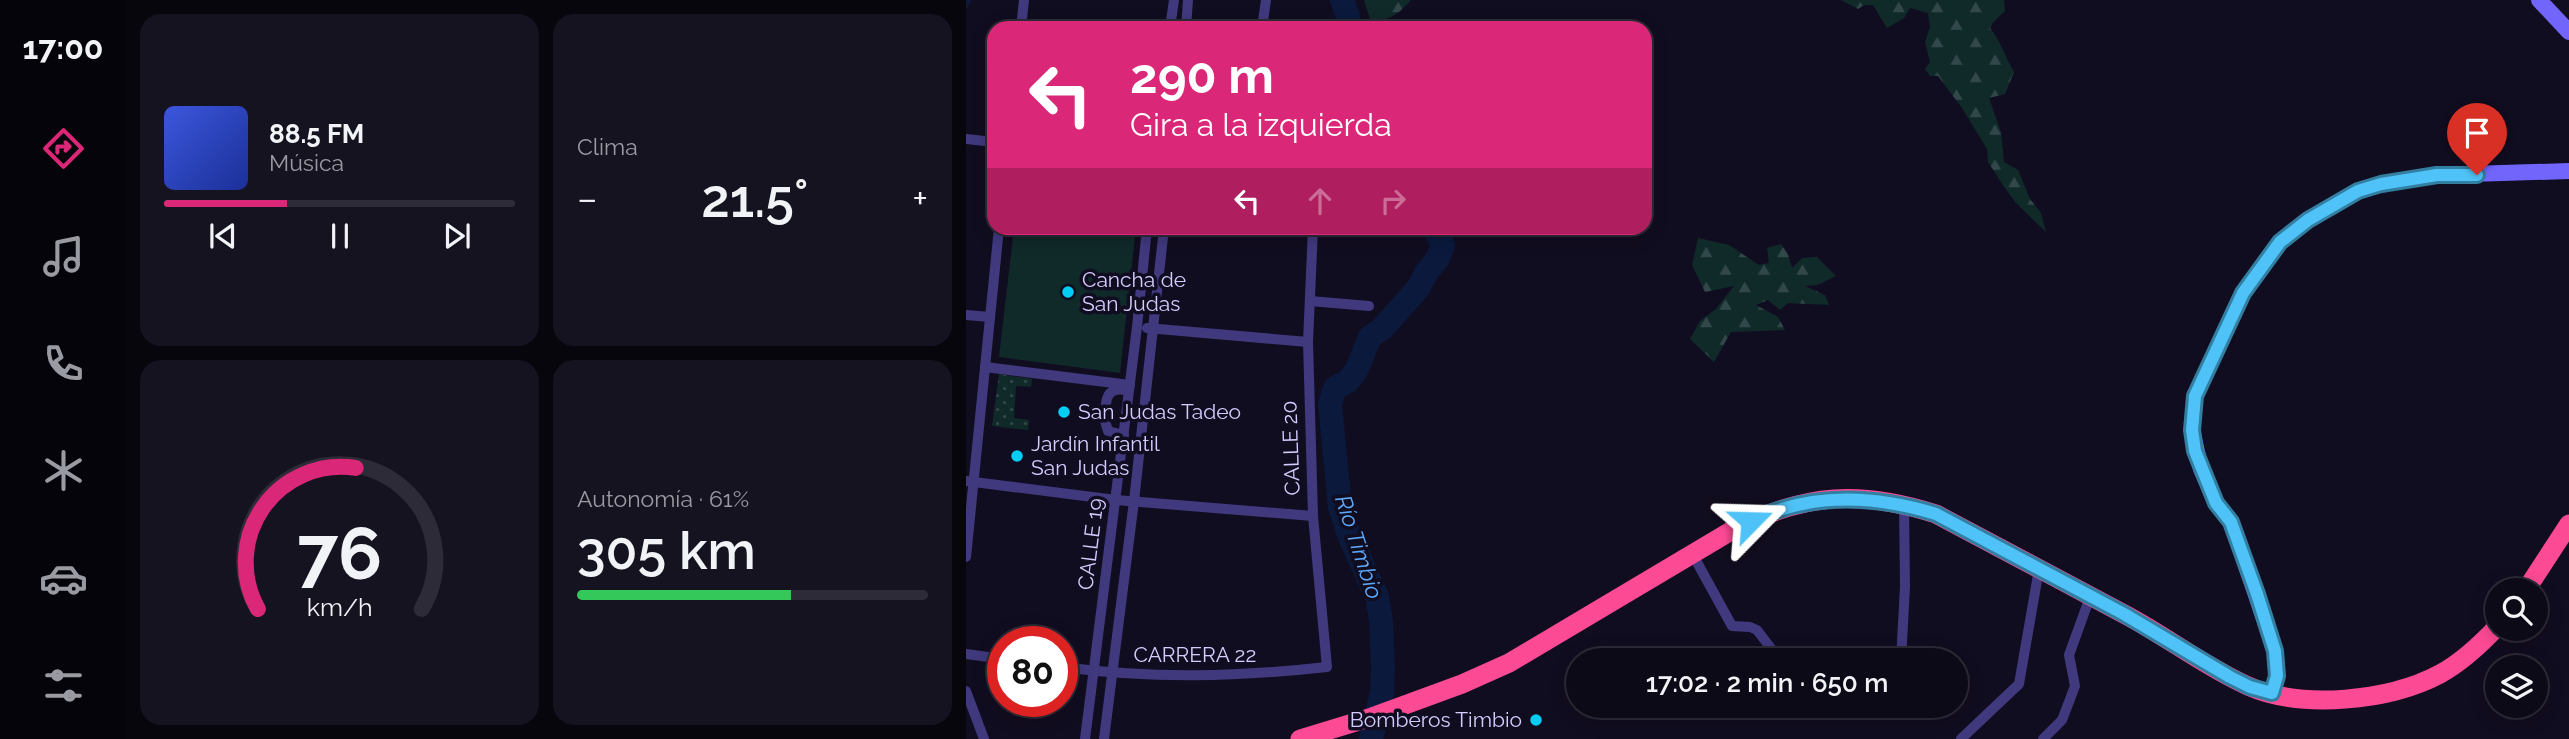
<!DOCTYPE html>
<html lang="es">
<head>
<meta charset="utf-8">
<style>
	body { margin:0; font-family:Raleway,sans-serif; background:#161321; color:#f1f3f6; height:100vh; display:flex; flex-direction:column; font-size:26px; white-space:nowrap }
	* { box-sizing:border-box; margin:0 }
	p { font-size:23px; color:#9a9aa2 }
	.icon { flex:none; width:38px; height:38px; fill:none; stroke:currentColor; stroke-width:2; stroke-linecap:round; stroke-linejoin:round }
	.map { position:relative; flex:1; overflow:hidden }
	.sheet { display:flex; flex-direction:column; gap:14px; padding:14px; background:#07060d; width:840px }
	.sheet>* { flex:none }
	.guide { position:absolute; left:21px; top:21px; width:665px; height:214px; border-radius:21px; box-shadow:0 4px 18px #0003,0 0 0 2px #2d2b37; background:#db2777; color:#fff; overflow:hidden }
	.fabs { position:absolute; left:1519px; top:578px; display:grid; gap:14px }
	.fabs a { display:grid; place-items:center; width:63px; height:63px; border-radius:50%; background:#0d0a18; box-shadow:0 4px 18px #0003,0 0 0 2px #2d2b37; font-size:35px }
	.speed { position:absolute; left:21px; top:626px; display:flex; gap:14px; font-size:35px; font-weight:700; text-align:center }
	.speed>* { display:grid; place-content:center; width:91px; height:91px; border-radius:50%; background:#0d0a18; box-shadow:0 4px 18px #0003,0 0 0 2px #2d2b37; line-height:1 }
	.speed .limit { border:10px solid #d22; background:#fff; color:#111 }
	.pin { position:absolute; display:grid; place-items:center; width:60px; height:60px; color:#fff; margin:-72px -30px; border-radius:50% 50% 50% 0; rotate:-45deg; box-shadow:0 0 7px #0007 }
	.pin .icon { rotate:45deg }
	.me { position:absolute; width:77px; margin:-38px; rotate:68deg; stroke-linejoin:round; filter:drop-shadow(0 0 5px #0008) }
	.turn { display:flex; align-items:center; gap:24px; height:147px; padding:0 28px; font-size:32px }
	.turn .icon { width:91px; height:91px; stroke-width:2.5 }
	.turn b { display:block; font-size:49px; line-height:60px }
	.lanes { display:flex; align-items:center; height:66px; padding:0 28px; background:#0003; justify-content:center; gap:35px; direction:ltr }
	.lanes .off { opacity:.35 }
	.big { font-size:52px; font-weight:600; line-height:1.1 }
	.sheet .widget { flex:1; display:flex; flex-direction:column; justify-content:center; gap:10px; min-width:0; padding:0 24px; border-radius:21px; background:#161321 }
	.sheet .dial { align-items:center; gap:0 }
	.dial svg { height:182px; overflow:visible; fill:none; stroke:#2d2b37; stroke-width:7; stroke-linecap:round; text-anchor:middle }
	.dial text { fill:#f1f3f6; stroke:none }
	.song { display:flex; align-items:center; gap:21px }
	.cover { width:84px; height:84px; border-radius:10px; background:linear-gradient(135deg,hsl(230 70% 55%),hsl(230 70% 35%)) }
	.played { height:7px; border-radius:4px; background:linear-gradient(90deg,#db2777 35%,#2d2b37 35%) }
	.keys { display:flex; justify-content:space-around; direction:ltr }
	.heat { display:flex; justify-content:space-between; align-items:center; font-size:38px; direction:ltr }
	.charge { height:10px; border-radius:5px; background:linear-gradient(90deg,#34c759 61%,#2d2b37 0) }
	.sheet .tiles { flex:1; display:grid; gap:14px; grid-template-columns:repeat(2,1fr) }
	.trip { position:absolute; left:600px; top:648px; width:402px; height:70px; border-radius:35px; background:#0d0a18; box-shadow:0 4px 18px #0003,0 0 0 2px #2d2b37; font-weight:600; line-height:70px; text-align:center }
	main { display:flex; flex:1; min-height:0 }
	.menu { display:flex; flex-direction:column; width:126px; justify-content:space-around; align-items:center; background:#05040a; color:#9a9aa2 }
	.menu .icon { width:49px; height:49px }
	.menu .active { color:#db2777 }
	.menu b { font-size:32px; color:#f1f3f6 }
	.map>svg:first-child { display:block }
</style>
</head>
<body>
<main>
<nav class="menu">
<b>17:00</b>
<svg class="icon active" aria-label="directions" viewBox="0 0 24 24"><path d="M12 3l9 9-9 9-9-9zM9 14v-3h6M13 9l2 2-2 2"/></svg>
<svg class="icon" aria-label="music" viewBox="0 0 24 24"><path d="M9 18V5l10-2v13"/><circle cx="6" cy="18" r="3"/><circle cx="16" cy="16" r="3"/></svg>
<svg class="icon" aria-label="phone" viewBox="0 0 24 24"><path d="M5 4h4l2 5-3 2q2 4 5 5l2-3 5 2v4C11 20 4 13 5 4z"/></svg>
<svg class="icon" aria-label="climate" viewBox="0 0 24 24"><path d="M12 3v18M4 7l16 10M4 17L20 7"/></svg>
<svg class="icon" aria-label="car" viewBox="0 0 24 24"><path d="M5 17H2v-5l4-1 3-4h7l3 4 3 1v5h-3M9 17h6M6 11h13"/><circle cx="7" cy="17" r="2"/><circle cx="17" cy="17" r="2"/></svg>
<svg class="icon" aria-label="filters" viewBox="0 0 24 24"><path d="M4 7h16M4 17h16"/><circle cx="9" cy="7" r="2"/><circle cx="15" cy="17" r="2"/></svg>
</nav>
<section class="sheet">
<div class="tiles">
<div class="widget">
<div class="song"><i class="cover"></i><div><b>88.5 FM</b><p>Música</p></div></div>
<div class="played"></div>
<div class="keys"><svg class="icon" aria-label="previous" viewBox="0 0 24 24"><path d="M18 5L8 12l10 7zM5 5v14"/></svg><svg class="icon" aria-label="pause" viewBox="0 0 24 24"><path d="M8 5v14M16 5v14"/></svg><svg class="icon" aria-label="next" viewBox="0 0 24 24"><path d="M6 5l10 7-10 7zM19 5v14"/></svg></div>
</div>
<div class="widget"><p>Clima</p>
<div class="heat"><a>−</a><b class="big">21.5°</b><a>+</a></div>
</div>
<div class="widget dial"><svg viewBox="0 0 100 80">
<path d="M14 69A42 42 0 1 1 86 69"/>
<path d="M14 69A42 42 0 0 1 57 7" stroke="#db2777"/>
<text x="50" y="56" font-size="32" font-weight="700">76</text>
<text x="50" y="72" font-size="11">km/h</text>
</svg></div>
<div class="widget"><p>Autonomía · 61%</p><b class="big">305 km</b><div class="charge"></div></div>
</div>
</section>
<div class="map">
<svg width="1603" height="739" viewBox="0 0 1603 739">
	<defs>
		<pattern id="grass-dots" width="8" height="8" patternUnits="userSpaceOnUse" patternTransform="scale(1.75)"><rect width="8" height="8" fill="#102929"/><path d="M2 2h.1M6 6h.1" fill="none" stroke="#324749" stroke-width="1.8" stroke-linecap="round"/></pattern>
		<pattern id="forest-firs" width="22" height="20" patternUnits="userSpaceOnUse" patternTransform="scale(1.75)"><rect width="22" height="20" fill="#102929"/><path d="M5 1l3.5 6h-7zM16 11l3.5 6h-7z" fill="#324749"/></pattern>
	</defs>
	<rect width="100%" height="100%" fill="#110d20"/>
	<polygon fill="url(#grass-dots)" points="33,374 66,379 65,387 50,386 48,418 63,420 62,430 26,426"/>
	<g fill="url(#forest-firs)">
		<path d="M398 0H445C433 13 423 23 404 19Z"/>
		<path d="M875 0H1038L1039 11 1027 22 1024 28C1035 41 1039 57 1048 72L1039 94 1023 98 1035 132 1038 162 1052 170 1064 199 1075 213 1080 232 1050 203 1039 188 1022 162 1021 149 996 108 972 76H964L959 69 964 62 959 42 964 27 962 13 944 8 938 18 921 28 907 5H898L892 9Z"/>
		<polygon points="732,238 763,245 793,265 803,263 801,248 815,244 822,254 826,268 836,258 851,257 870,276 851,285 839,286 859,295 863,305 822,303 814,310 802,300 790,305 812,317 819,330 765,332 748,362 724,339 734,321 750,309 768,286 739,292 726,265"/>
	</g>
	<polygon fill="#102929" points="48,228 170,228 154,373 33,357"/>
	<g fill="none" stroke-linecap="round" stroke-linejoin="round">
		<polyline stroke="#0a193c" stroke-width="4.5" points="0,6 3,0"/>
		<g stroke="#0a193c" stroke-width="24">
			<polyline points="376,0 382,16 382,28"/>
			<polyline points="405,739 416,693 417,670 415,621 411,597 383,535 374,507 364,404 369,388 381,382 390,371 404,337 417,328 453,287 460,273 472,258 477,245 468,228"/>
		</g>
		<g stroke="#40397e" stroke-width="10">
			<polyline points="55,28 58,0"/>
			<polyline points="204,28 208,0"/>
			<polyline points="220,28 222,0"/>
			<polyline points="296,28 300,0"/>
			<polyline points="0,139 28,142"/>
			<polyline points="344,301 403,306"/>
			<polyline points="0,315 24,317"/>
			<polyline points="181,328 342,342"/>
			<polyline points="19,367 164,385"/>
			<path d="M140 404C141 391 149 388 160 390"/>
			<polyline points="139,421 142,431 158,435"/>
			<polyline points="0,481 150,500 347,516"/>
			<polyline points="727,555 766,626 784,627 791,630 807,651 816,655 842,660"/>
			<polyline points="0,557 33,228"/>
			<polyline points="0,654 37,659"/>
			<polyline points="935,660 939,587 938,504"/>
			<path d="M96 667C187 679 270 677 361 667L347 516 342 342 347 228"/>
			<polyline points="0,691 18,739"/>
			<polyline points="119,739 171,327 181,228"/>
			<polyline points="138,739 168,501 198,228"/>
			<polyline points="995,739 1053,684 1073,569"/>
			<polyline points="1077,739 1096,720 1109,686 1103,655 1124,597"/>
		</g>
		<g stroke="#7265fc" stroke-width="16">
			<polyline points="1573,0 1603,32"/>
			<polyline points="1306,693 1311,676 1309,651 1265,522 1250,503 1235,469 1226,430 1229,396 1277,293 1314,242 1342,220 1392,191 1415,184 1471,175 1603,171"/>
		</g>
		<g stroke="#fc4a94" stroke-width="19">
			<polyline points="1560,590 1603,524"/>
			<path d="M334 739 406 717 496 684 543 663 770 528C841 493 895 490 970 514 1033 547 1095 581 1158 614 1200 636 1239 667 1282 686 1336 710 1423 701 1474 674 1496 662 1514 645 1531 627"/>
		</g>
	</g>
	<g fill="none" stroke-linecap="round" stroke-linejoin="round">
		<defs>
			<path id="route" d="M785 521C845 492 908 495 970 514L1158 614 1264 677 1284 687 1306 693 1311 676 1309 651 1291 594 1265 522 1250 503 1229 451 1226 430 1229 396 1277 293 1314 242 1342 220 1392 191 1415 184 1471 175H1511"/>
		</defs>
		<use href="#route" stroke="#337fa1" stroke-width="18"/>
		<use href="#route" stroke="#4fc3f7" stroke-width="12"/>
	</g>
	<g fill="#04ccf3" stroke="#110d20" stroke-width="2.5">
		<circle cx="102" cy="292" r="7"/>
		<circle cx="98" cy="412" r="7"/>
		<circle cx="51" cy="456" r="7"/>
		<circle cx="570" cy="720" r="7"/>
	</g>
	<g text-anchor="middle" stroke-width="7" stroke-linejoin="round" paint-order="stroke">
		<g font-size="21" fill="#d5ccfe" stroke="#110d20" text-anchor="start">
			<text x="116" y="287">Cancha de<tspan x="116" dy="24">San Judas</tspan></text>
			<text x="112" y="419">San Judas Tadeo</text>
			<text x="65" y="451">Jardín Infantil<tspan x="65" dy="24">San Judas</tspan></text>
			<text x="556" y="727" text-anchor="end">Bomberos Timbio</text>
		</g>
		<g font-size="21" fill="#d5ccfe" stroke="#110d20">
			<text transform="translate(325 448) rotate(-92)" y="7">CALLE 20</text>
			<text transform="translate(125 544) rotate(-83)" y="7">CALLE 19</text>
			<text x="229" y="662">CARRERA 22</text>
		</g>
		<g font-size="23" font-style="italic" fill="#5ca8fc" stroke="#110d20">
			<text transform="translate(393 547) rotate(72)" y="8">Río Timbio</text>
		</g>
	</g>
</svg>
<div class="fabs">
<a><svg class="icon" aria-label="search" viewBox="0 0 24 24"><circle cx="10" cy="10" r="6"/><path d="M15 15l6 6"/></svg></a>
<a><svg class="icon" aria-label="layers" viewBox="0 0 24 24"><path d="M12 4l9 5-9 5-9-5zM3 14l9 5 9-5"/></svg></a>
</div>
<div class="speed"><div class="limit">80</div></div>
<div class="pin" style="left:1511px;top:175px;background:#d93025"><svg class="icon" aria-label="arrive" viewBox="0 0 24 24"><path d="M6 21V4h12l-3 4 3 4H6"/></svg></div>
<svg class="me" style="left:785px;top:521px" viewBox="-20 -20 40 40"><path d="M0-17L14 15 0 8-14 15z" fill="#4fc3f7" stroke="#fff" stroke-width="4"/></svg>
<div class="trip">17:02 · 2 min · 650 m</div>
<div class="guide">
<div class="turn"><svg class="icon" aria-label="left" viewBox="0 0 24 24"><path d="M17 20v-9H6M10 6l-5 5 5 5"/></svg><div><b>290 m</b>Gira a la izquierda</div></div>
<div class="lanes"><svg class="icon" aria-label="left" viewBox="0 0 24 24"><path d="M17 20v-9H6M10 6l-5 5 5 5"/></svg><svg class="icon off" aria-label="ahead" viewBox="0 0 24 24"><path d="M12 20V5M6 11l6-6 6 6"/></svg><svg class="icon off" aria-label="right" viewBox="0 0 24 24"><path d="M7 20v-9h11M14 6l5 5-5 5"/></svg></div>
</div>
</div>
</main>
</body>
</html>
